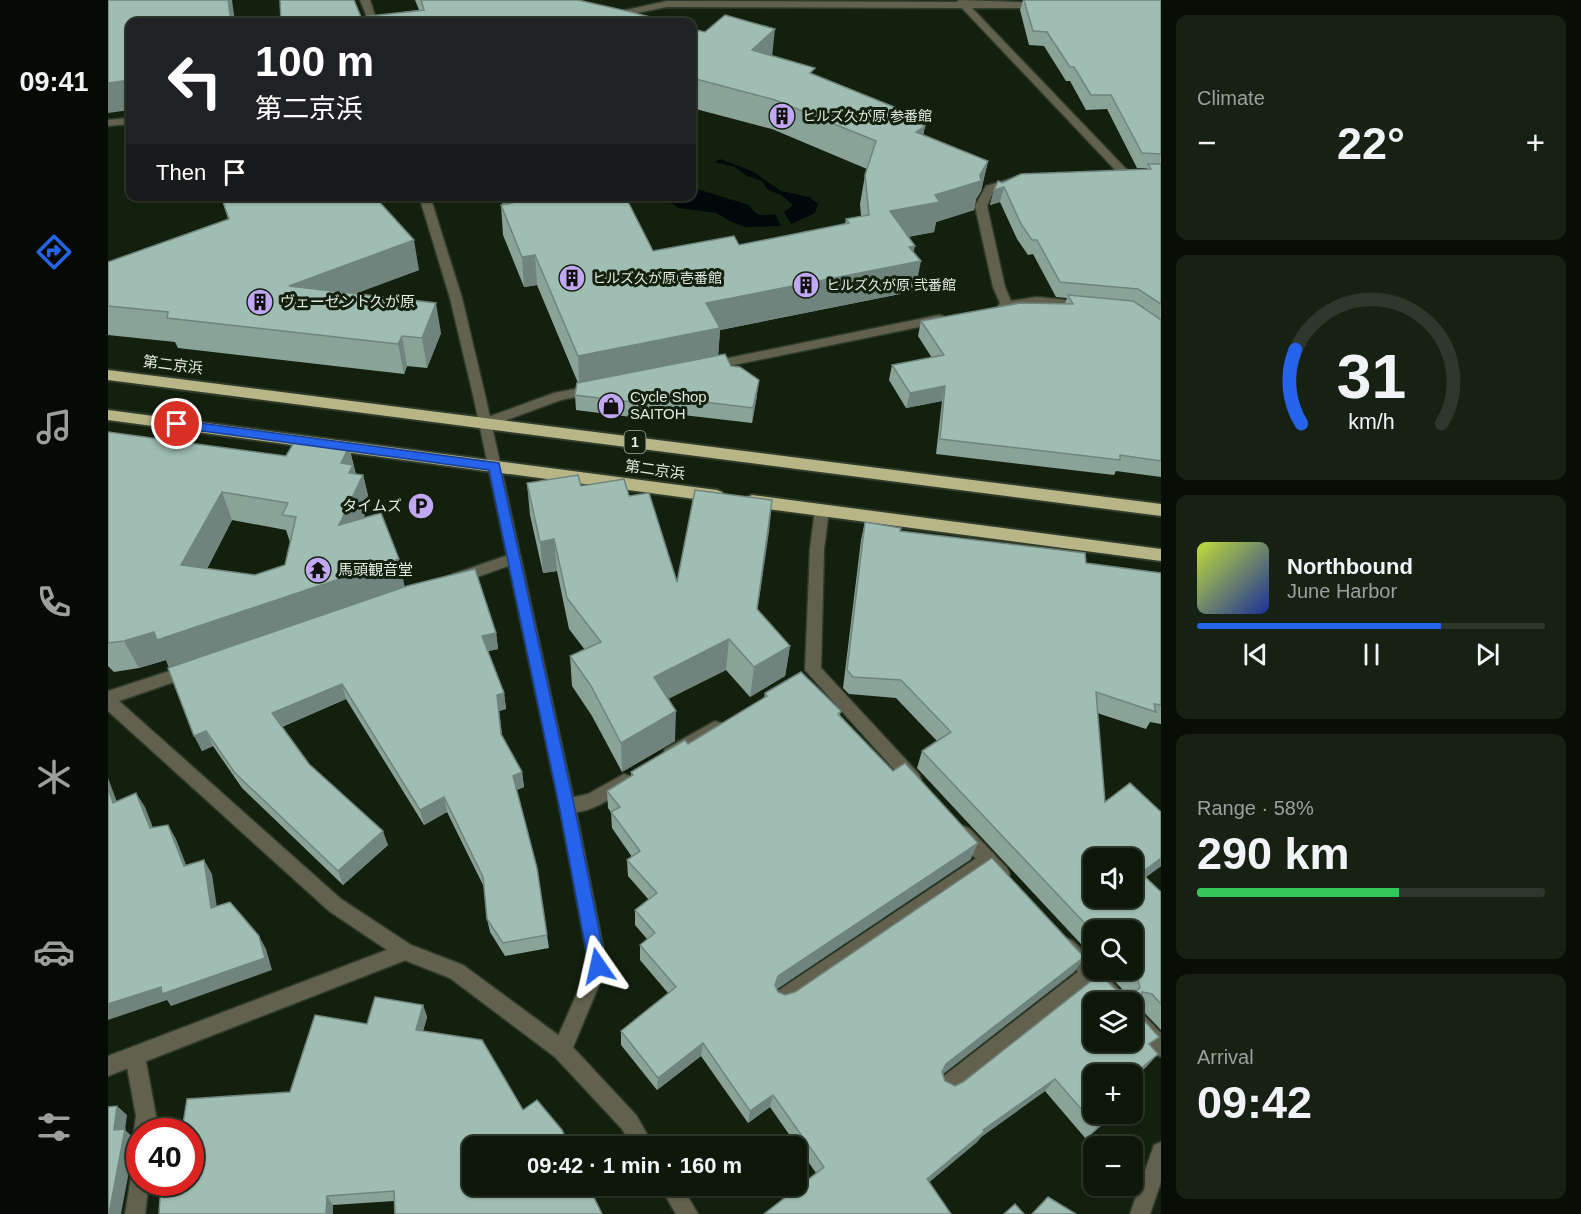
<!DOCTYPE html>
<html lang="en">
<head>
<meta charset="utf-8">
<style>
	body { margin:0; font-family:Arial,"Noto Sans JP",sans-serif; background:#172113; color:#f1f3f6; height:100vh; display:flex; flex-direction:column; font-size:22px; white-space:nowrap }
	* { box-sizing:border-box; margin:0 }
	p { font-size:20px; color:#9ba09c }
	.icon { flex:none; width:33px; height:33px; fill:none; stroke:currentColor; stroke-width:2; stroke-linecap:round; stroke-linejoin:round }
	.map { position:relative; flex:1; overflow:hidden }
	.sheet { display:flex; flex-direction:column; gap:15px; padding:15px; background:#080d06; width:420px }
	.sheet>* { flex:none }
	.banner { position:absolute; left:18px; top:18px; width:570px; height:183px; border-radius:12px; box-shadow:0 2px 4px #0004,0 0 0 2px #2e372b; background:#202124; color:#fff; overflow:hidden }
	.controls { position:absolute; left:975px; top:848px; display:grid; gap:12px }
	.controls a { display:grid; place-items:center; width:60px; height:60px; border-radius:12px; background:#0e180a; box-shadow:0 2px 4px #0004,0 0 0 2px #2e372b; font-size:30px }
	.speed { position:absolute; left:18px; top:1118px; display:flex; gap:12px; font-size:30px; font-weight:700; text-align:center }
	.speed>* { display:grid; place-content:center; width:78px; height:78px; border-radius:50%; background:#0e180a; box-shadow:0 2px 4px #0004,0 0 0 2px #2e372b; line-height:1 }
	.speed .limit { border:9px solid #d22; background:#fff; color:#111 }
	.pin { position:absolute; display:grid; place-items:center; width:51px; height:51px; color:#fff; margin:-26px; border:3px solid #fff; border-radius:50%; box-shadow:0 2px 6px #0007 }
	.me { position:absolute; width:66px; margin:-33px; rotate:349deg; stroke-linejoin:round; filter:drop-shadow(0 0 4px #0008) }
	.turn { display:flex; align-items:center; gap:21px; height:126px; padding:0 30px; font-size:27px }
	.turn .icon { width:78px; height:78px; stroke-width:2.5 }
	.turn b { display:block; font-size:42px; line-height:51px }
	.then { display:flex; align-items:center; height:57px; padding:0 30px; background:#0003; gap:12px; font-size:22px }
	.big { font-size:45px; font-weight:700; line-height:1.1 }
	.sheet .tile { flex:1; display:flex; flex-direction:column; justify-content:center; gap:9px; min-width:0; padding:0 21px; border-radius:12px; background:#172113 }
	.sheet .dial { align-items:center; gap:0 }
	.dial svg { height:156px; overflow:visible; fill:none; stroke:#2e372b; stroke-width:7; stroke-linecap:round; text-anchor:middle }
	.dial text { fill:#f1f3f6; stroke:none }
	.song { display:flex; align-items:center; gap:18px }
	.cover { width:72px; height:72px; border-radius:9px; background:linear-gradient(135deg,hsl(70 70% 55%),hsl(230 70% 35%)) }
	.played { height:6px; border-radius:3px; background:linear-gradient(90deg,#2563eb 70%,#2e372b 70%) }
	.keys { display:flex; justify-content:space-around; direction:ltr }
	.heat { display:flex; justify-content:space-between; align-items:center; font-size:33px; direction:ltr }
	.charge { height:9px; border-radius:4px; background:linear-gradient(90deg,#34c759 58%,#2e372b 0) }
	.trip { position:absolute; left:354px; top:1136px; width:345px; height:60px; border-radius:12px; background:#0e180a; box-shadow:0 2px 4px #0004,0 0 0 2px #2e372b; font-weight:700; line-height:60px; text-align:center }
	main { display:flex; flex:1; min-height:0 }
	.menu { display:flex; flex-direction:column; width:108px; justify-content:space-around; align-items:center; background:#060a04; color:#9ba09c }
	.menu .icon { width:42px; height:42px }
	.menu .current { color:#2563eb }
	.menu b { font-size:27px; color:#f1f3f6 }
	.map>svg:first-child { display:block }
</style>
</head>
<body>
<main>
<nav class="menu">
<b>09:41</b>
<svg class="icon current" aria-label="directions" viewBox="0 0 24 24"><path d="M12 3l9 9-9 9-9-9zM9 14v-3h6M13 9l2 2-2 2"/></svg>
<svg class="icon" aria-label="music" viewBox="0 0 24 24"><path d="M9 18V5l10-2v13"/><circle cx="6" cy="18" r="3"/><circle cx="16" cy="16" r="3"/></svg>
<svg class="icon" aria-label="phone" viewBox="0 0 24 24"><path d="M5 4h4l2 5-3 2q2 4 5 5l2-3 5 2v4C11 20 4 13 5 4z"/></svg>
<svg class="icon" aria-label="climate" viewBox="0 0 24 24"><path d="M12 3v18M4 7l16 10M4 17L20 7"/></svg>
<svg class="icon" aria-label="car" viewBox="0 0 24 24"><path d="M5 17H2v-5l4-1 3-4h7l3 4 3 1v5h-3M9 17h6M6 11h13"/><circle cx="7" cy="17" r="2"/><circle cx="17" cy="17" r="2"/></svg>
<svg class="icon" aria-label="filters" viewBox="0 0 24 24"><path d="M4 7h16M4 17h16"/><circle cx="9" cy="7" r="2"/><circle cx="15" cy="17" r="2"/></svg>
</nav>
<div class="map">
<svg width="1053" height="1214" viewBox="0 0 1053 1214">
	<rect width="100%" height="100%" fill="#13200e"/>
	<g fill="#00080a">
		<polygon points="612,159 644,171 673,191 701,197 710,204 707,213 683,224 676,212 685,205 673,195 660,190 654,181 639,176 627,167 607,162"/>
		<path d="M584 172 585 181 589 189 641 205C648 217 655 216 667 214L673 226 638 227 624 222 608 213 571 208 552 197 584 196Z"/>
	</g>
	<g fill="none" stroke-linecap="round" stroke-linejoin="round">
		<defs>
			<g id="service">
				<polygon points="879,851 885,853 888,859 885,865 682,1004 675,1007 668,1004 666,998 668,992"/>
				<polygon points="983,964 992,973 990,979 846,1093 839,1096 832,1093 829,1086 832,1079 976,967"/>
			</g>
			<g id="minor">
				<polygon points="851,0 936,3 938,5 933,8 864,8 1021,172 1021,176 1013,176 854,8 559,7 481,22 464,22 559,1 849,2"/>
				<polygon points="22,118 22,124 0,126 0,120"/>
				<polygon points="919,174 924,177 923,179 886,190 879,206 897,287 903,301 929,297 976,302 982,306 980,309 929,305 896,310 890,306 892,303 885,287 867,206 878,186"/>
				<polygon points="831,315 835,316 835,322 601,370 595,366 601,362"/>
				<polygon points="487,385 492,386 493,389 492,392 453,400 377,428 370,423 372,420 446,393"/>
				<polygon points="714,505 721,510 716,549 713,668 811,774 813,779 811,784 805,786 799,784 697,670 702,549 707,510"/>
				<polygon points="406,553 411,554 413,558 411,562 350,584 345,582 343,578 345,574"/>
				<polygon points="83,664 89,666 91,670 89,674 11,701 233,899 303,945 355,965 461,1043 528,1115 546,1146 524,1146 514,1129 447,1057 342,978 291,958 221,911 0,711 0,691"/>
				<polygon points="607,721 613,723 615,728 613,733 569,759 563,761 557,759 555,754 557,749"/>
				<path d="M516 774 522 776 524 781 522 786C503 798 477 819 453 810L451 805 453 800 480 794Z"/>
				<polygon points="856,826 862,829 899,868 902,874 899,880 893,882 887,880 850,839 847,834 850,829"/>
				<polygon points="959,938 965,941 986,962 986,969 992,969 1017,996 1019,1002 997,1002 953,953 950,947 953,941"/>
				<polygon points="1024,1008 1031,1010 1053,1033 1053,1057 1046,1054 1024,1031"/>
				<polygon points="27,1046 34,1049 37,1056 48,1116 46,1131 32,1131 32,1139 26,1131 28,1116 17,1056 20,1049"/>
				<polygon points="32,1162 32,1182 41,1182 37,1214 17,1214 25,1165"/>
				<polygon points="551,1185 573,1185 590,1214 568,1214"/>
			</g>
			<g id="tertiary">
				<polygon points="252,0 262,0 269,22 261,22"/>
				<polygon points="311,196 322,196 354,298 378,399 467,805 499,966 461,1057 454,1060 447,1057 444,1050 481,966 451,805 366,399 342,298"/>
				<polygon points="297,943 303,946 306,952 303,958 0,1076 0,1056"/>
				<polygon points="1053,1142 1053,1182 1042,1214 1022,1214 1046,1145"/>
			</g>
			<g id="trunk">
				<polygon points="0,370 1053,504 1053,516 0,380"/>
				<polygon points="0,410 609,490 614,492 617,496 614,500 609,502 0,420"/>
				<polygon points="644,495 1053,549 1053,561 644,507 639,505 636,501 639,497"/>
			</g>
		</defs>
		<use href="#service" stroke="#303c2b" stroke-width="3"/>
		<use href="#minor" stroke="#303c2b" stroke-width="3"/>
		<use href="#tertiary" stroke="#303c2b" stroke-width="3"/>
		<use href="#trunk" stroke="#303c2b" stroke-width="4"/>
		<use href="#service" fill="#62614d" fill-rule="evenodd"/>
		<use href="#minor" fill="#62614d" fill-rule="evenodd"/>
		<use href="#tertiary" fill="#62614d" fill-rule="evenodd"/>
		<use href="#trunk" fill="#b8b586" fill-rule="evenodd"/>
	</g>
	<g fill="#89a399" fill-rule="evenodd">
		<polygon points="307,0 475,0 253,17 311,10"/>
		<polygon points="910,0 1053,0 1053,477 1008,471 1006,475 828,454 834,401 798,408 781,380 784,365 824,358 810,336 813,321 957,304 959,298 948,297 925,254 920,255 909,239 892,202 882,205 886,190 894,183 1038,169 1039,168 1029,168 999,109 978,110 962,81 958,81 936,46 921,45 912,10 915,0"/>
		<polygon points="584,29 665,56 706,75 811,117 810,123 817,126 815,135 880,161 873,191 868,199 866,210 828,222 826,232 800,237 805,252 807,291 612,330 610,356 623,366 649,395 644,423 540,411 539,419 468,410 467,395 470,383 429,285 416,287 395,235 393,205 395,205 392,196 517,196 545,251 631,245 737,224 738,219 753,216 752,204 757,175 759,169 664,129 584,108"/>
		<polygon points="113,196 282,196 268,199 311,270 248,293 333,333 319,368 299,366 296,374 70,348 67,342 0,335 0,262 120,219"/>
		<path d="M0 432 178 456 241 447 248 474 255 475 262 504 255 518 297 587 388 633 390 649 380 651 396 693 398 709 391 711 394 735 414 772 416 787 408 790 439 935 441 948 397 956 382 932 379 919 376 887 339 812 316 825 238 699 174 727 201 764 280 845 235 885 134 788 105 746 94 751 58 660 31 668 6 672 0 666ZM124 520 178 530 182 542 177 565 147 575 99 569Z"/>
		<polygon points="419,483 473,486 521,496 569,582 664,500 649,610 682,646 677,676 642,697 618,670 560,699 567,741 514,772 484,716 464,686 462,656 477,650 461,629 449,571 435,573 422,515"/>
		<polygon points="757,522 792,531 978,563 1053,573 1053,724 1042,722 1038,729 989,713 997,802 1053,866 1038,877 1053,892 1053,1030 1033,1009 1033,1017 1043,1046 1050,1054 1038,1067 1024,1079 1024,1074 986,1074 996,1123 978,1139 937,1091 873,1137 868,1143 708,1173 662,1107 640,1123 593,1056 549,1090 513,1045 513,1031 560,993 532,960 532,945 539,939 527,925 527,910 541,900 520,876 519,860 524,857 504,828 503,812 500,808 499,791 523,777 523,772 580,744 656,698 657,693 733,711 732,715 863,859 669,989 670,992 677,995 976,957 966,972 835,1074 837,1081 847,1086 855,1082 1008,990 1015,990 995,969 1024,969 986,930 986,958 809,768 814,751 829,741 788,698 741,694 735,688 753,540"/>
		<polygon points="315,1005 319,1017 315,1031 286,1201 225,1205 75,1124 182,1092 259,1024"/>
	</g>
	<g fill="#6f847d">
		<polygon points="120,0 124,0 127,22 123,22"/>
		<polygon points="667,29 664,57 644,50"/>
		<polygon points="22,80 22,110 0,113 0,83"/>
		<polygon points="817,126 811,155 808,132"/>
		<polygon points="880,161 873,191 868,199 866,210 828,222 826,232 777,241 782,211 827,195 872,175"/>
		<polygon points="896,187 892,202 882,205 886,190"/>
		<polygon points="247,196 282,197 248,202"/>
		<polygon points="306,240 311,270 188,316 181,286"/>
		<polygon points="807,246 803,263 813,261 807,291 612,330 610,358 471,386 470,356 598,303"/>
		<polygon points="427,255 429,285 416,287 414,257"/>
		<polygon points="328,303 333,333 319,368 314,338"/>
		<polygon points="294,336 299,366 296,374 290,344"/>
		<polygon points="651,380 649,395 644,423 645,408"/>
		<polygon points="837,386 834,401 798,408 802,393"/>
		<polygon points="540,395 540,411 539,419 539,404"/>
		<polygon points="241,447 248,476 255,475 262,504 239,554 231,525 233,463"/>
		<polygon points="114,492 124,520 86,593 73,565"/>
		<polygon points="664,500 661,532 645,640 649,609"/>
		<polygon points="446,539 449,571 435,573 432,542"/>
		<polygon points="291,559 297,588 62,668 58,660 31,668 16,641"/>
		<polygon points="388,633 390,649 377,652 374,636"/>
		<polygon points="621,639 618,670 545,706 546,677"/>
		<polygon points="682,646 677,676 642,697 646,667"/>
		<polygon points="234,684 238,699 170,728 164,713"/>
		<polygon points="396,693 398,709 391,711 396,749 389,695"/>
		<polygon points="568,711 567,741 514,772 513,743"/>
		<polygon points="98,731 105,746 94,751 86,736"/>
		<polygon points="414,772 416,787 407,791 405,776"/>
		<polygon points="0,778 15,818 5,803 0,788"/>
		<polygon points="28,793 37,807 51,843 42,828"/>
		<polygon points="336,797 339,812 316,825 312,810"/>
		<polygon points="60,825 68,839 84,880 76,866"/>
		<polygon points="275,831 280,845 235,885 230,871"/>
		<polygon points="870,843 863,859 667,990 667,985 670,976"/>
		<polygon points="1053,858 1053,866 1024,887 1033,873"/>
		<polygon points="96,860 104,874 111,922 103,908"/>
		<polygon points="151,936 158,949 164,970 63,1006 59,1000 0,1020 0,1004"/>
		<polygon points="976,957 966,972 831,1077 838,1064"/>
		<polygon points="315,1005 319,1017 312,1042 308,1030"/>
		<polygon points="595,1043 593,1056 549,1090 550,1078"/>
		<polygon points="1050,1054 1038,1067 1024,1079 1024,1076"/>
		<polygon points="947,1079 937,1091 873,1137 868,1143 812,1190 819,1179 875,1130"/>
		<polygon points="665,1095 662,1107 640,1123 642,1111"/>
		<polygon points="9,1106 19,1115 17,1130 27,1139 13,1214 1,1214 6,1130"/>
		<polygon points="1005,1113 996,1123 978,1139 989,1127"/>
		<polygon points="219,1196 225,1205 225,1214 218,1214"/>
	</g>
	<g fill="#9fbdb2" stroke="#6f847d" stroke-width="1.5" fill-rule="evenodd">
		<polygon points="0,0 120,0 123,22 22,22 22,80 0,83"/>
		<polygon points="172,0 246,0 253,17 316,10 313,0 470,0 523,12 561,22 173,22"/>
		<polygon points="916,0 1053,0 1053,154 1034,153 1003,95 983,95 966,67 962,67 939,32 925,31"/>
		<polygon points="617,15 667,29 644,50 707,68 702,73 811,117 806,122 817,126 808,132 880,161 872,175 873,181 827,195 832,202 782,211 807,246 801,247 813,261 598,303 612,328 470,356 427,255 414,257 393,205 404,203 401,196 517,196 545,251 626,236 631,245 741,223 738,219 761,215 757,175 768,141 667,100 584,78 584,29 597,32"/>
		<polygon points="1040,164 1053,164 1053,304 1030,289 952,282 929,240 924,240 913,224 896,187 886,190 890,181 894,183 913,174 1043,169"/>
		<polygon points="113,196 266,196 306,240 181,286 328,303 314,338 294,336 290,344 59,318 60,312 0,306 0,262 121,219"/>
		<polygon points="960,295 1025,301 1053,320 1053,461 1012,455 1012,460 832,439 837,386 802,393 784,365 836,355 813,321 912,303 965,304"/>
		<polygon points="617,354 623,366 632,367 651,380 645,408 540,395 539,404 467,395 469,383"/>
		<path d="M0 432 178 456 188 439 241 447 233 463 245 465 241 473 255 475 231 525 273 513 291 559 49 640 46 632 16 641 0 643ZM114 492 180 503 174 515 188 517 177 565 147 575 73 565Z"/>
		<polygon points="470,475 473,486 516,479 521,496 541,493 569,582 587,490 664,500 649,609 682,646 646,667 621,639 546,677 568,711 513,743 483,686 462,656 493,642 459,598 446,539 432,542 419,483"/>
		<path d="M757 522 793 528 792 531 977 553 978 563 1053 573V705L1046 704 1048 712 988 692 997 802 1022 783 1053 812V858L1033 873 1053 892V1004L1044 994 1034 992 1033 1017 1051 1037 1041 1044 1050 1054 1024 1076V1074H986V1113H1005L989 1127 947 1079 875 1130 876 1132 819 1179 843 1214H656L716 1167 665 1095 642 1111 595 1043 550 1078 513 1031 568 987 532 945 547 933 527 910 549 893 519 860 532 851 503 812 512 807 499 791 525 775 523 772 577 740 580 744 659 696 657 693 693 672 733 711 730 714 785 771 797 763 870 843 670 976 667 985 670 992 677 995 687 992 884 858 976 957 838 1064 834 1072 837 1081 847 1086 855 1082 992 974 1008 990H1030L1032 987 1030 980 1019 969H1024V930H986V933L814 751 843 732 793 680 745 677 739 670ZM986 858H1024V897H986ZM986 1002H1024V1041H986Z"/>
		<polygon points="367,569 388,633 374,636 396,693 389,695 393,734 414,772 405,776 429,868 439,935 395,943 379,919 375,877 336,797 312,810 234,684 164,713 201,764 275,831 230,871 127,773 98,731 86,736 60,668 299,586"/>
		<polygon points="0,788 5,803 28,793 42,828 60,825 76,866 96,860 103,908 122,902 151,936 157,958 54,994 53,987 0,1004"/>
		<polygon points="267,997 315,1005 308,1030 374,1040 415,1110 429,1100 454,1130 461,1146 364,1146 364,1185 480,1185 494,1214 287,1214 286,1191 219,1196 218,1214 51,1214 53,1182 82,1182 82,1131 57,1131 57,1126 75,1124 79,1099 182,1092 207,1015 259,1024"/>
		<polygon points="9,1106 6,1130 17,1129 1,1214 0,1214 0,1107"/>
		<polygon points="940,1197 968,1214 924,1214"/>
		<polygon points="907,1204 916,1214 896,1214"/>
	</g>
	<polygon fill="#2563eb" stroke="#184099" stroke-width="1.5" points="69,420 391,463 466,805 498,966 496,971 490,974 484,971 481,966 451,805 381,470 65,427 65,421"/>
	<defs>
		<symbol id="building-disc" viewBox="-11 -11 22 22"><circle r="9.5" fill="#c2a8f2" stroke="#13200e"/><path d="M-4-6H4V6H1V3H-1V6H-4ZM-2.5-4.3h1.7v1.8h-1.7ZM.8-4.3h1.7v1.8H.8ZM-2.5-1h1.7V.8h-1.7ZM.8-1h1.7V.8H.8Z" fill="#111"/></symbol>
		<symbol id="shop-disc" viewBox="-11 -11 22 22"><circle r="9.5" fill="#c2a8f2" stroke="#13200e"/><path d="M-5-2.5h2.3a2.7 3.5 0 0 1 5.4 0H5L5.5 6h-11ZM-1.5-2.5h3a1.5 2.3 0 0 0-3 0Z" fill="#111"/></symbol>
		<symbol id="parking-disc" viewBox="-11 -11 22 22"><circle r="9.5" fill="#c2a8f2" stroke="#13200e"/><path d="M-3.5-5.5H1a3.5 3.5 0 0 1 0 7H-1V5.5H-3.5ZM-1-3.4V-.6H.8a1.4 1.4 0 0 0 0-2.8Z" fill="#111"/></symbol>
		<symbol id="temple-disc" viewBox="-11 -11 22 22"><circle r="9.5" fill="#c2a8f2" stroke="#13200e"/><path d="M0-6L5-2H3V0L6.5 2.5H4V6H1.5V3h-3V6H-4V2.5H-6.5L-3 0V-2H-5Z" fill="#111"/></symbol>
	</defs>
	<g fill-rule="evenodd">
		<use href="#building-disc" x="659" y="101" width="30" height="30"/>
		<use href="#building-disc" x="449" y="263" width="30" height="30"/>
		<use href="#building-disc" x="683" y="270" width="30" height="30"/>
		<use href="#building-disc" x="137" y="287" width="30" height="30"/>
		<use href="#shop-disc" x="488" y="391" width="30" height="30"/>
		<use href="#parking-disc" x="298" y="491" width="30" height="30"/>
		<use href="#temple-disc" x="195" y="555" width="30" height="30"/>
	</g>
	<g text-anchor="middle" stroke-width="6" stroke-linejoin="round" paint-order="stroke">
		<g font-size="14" fill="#e2ebdf" stroke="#13200e" text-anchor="start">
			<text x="694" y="121">ヒルズ久が原 参番館</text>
			<text x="484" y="283">ヒルズ久が原 壱番館</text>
			<text x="718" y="290">ヒルズ久が原 弐番館</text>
		</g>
		<rect fill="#13200e" stroke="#a4aea0" stroke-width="1.5" x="516.5" y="431" width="21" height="22" rx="4.5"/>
		<g font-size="14" font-weight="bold" fill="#e2ebdf">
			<text x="527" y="447">1</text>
		</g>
		<g font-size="15" fill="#e2ebdf" stroke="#13200e" text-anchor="start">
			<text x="172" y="307">ヴェーゼント久が原</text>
			<text x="522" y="402">Cycle Shop<tspan x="522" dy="17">SAITOH</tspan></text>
			<text x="294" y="511" text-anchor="end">タイムズ</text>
			<text x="230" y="575">馬頭観音堂</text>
		</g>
		<g font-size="15" fill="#e2ebdf" stroke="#13200e">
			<text transform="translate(65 365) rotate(7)" y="5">第二京浜</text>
			<text transform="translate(547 470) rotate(8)" y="5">第二京浜</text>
		</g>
	</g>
</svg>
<div class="controls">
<a><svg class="icon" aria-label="sound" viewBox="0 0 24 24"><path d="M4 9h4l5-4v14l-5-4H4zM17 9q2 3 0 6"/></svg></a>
<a><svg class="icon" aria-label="search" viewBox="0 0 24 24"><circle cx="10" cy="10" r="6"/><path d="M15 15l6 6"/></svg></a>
<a><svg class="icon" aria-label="layers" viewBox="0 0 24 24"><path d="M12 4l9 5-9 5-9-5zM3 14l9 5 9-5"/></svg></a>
<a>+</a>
<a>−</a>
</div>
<div class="speed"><div class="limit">40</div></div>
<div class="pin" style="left:69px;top:424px;background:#d93025"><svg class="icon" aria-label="arrive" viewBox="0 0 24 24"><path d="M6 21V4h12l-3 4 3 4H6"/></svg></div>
<svg class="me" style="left:490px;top:966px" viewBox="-20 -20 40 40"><path d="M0-17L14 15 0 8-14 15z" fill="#2563eb" stroke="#fff" stroke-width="4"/></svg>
<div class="trip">09:42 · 1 min · 160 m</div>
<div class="banner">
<div class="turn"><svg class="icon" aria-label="left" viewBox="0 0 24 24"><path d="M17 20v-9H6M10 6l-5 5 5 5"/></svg><div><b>100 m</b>第二京浜</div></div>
<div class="then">Then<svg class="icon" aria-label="arrive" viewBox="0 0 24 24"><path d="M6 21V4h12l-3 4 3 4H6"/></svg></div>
</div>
</div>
<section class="sheet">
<div class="tile"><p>Climate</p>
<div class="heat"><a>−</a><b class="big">22°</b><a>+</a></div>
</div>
<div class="tile dial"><svg viewBox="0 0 100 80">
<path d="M14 69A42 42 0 1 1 86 69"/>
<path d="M14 69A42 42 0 0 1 11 31" stroke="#2563eb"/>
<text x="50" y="56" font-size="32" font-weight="700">31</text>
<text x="50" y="72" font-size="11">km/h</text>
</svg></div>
<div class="tile">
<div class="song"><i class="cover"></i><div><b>Northbound</b><p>June Harbor</p></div></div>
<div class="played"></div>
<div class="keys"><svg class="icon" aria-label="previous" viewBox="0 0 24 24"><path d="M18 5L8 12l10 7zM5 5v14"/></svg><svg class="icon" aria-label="pause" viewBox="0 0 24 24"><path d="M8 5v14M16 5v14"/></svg><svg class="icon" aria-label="next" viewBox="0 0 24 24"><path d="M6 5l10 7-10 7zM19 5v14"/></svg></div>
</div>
<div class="tile"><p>Range · 58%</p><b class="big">290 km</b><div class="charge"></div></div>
<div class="tile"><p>Arrival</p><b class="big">09:42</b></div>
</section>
</main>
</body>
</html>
